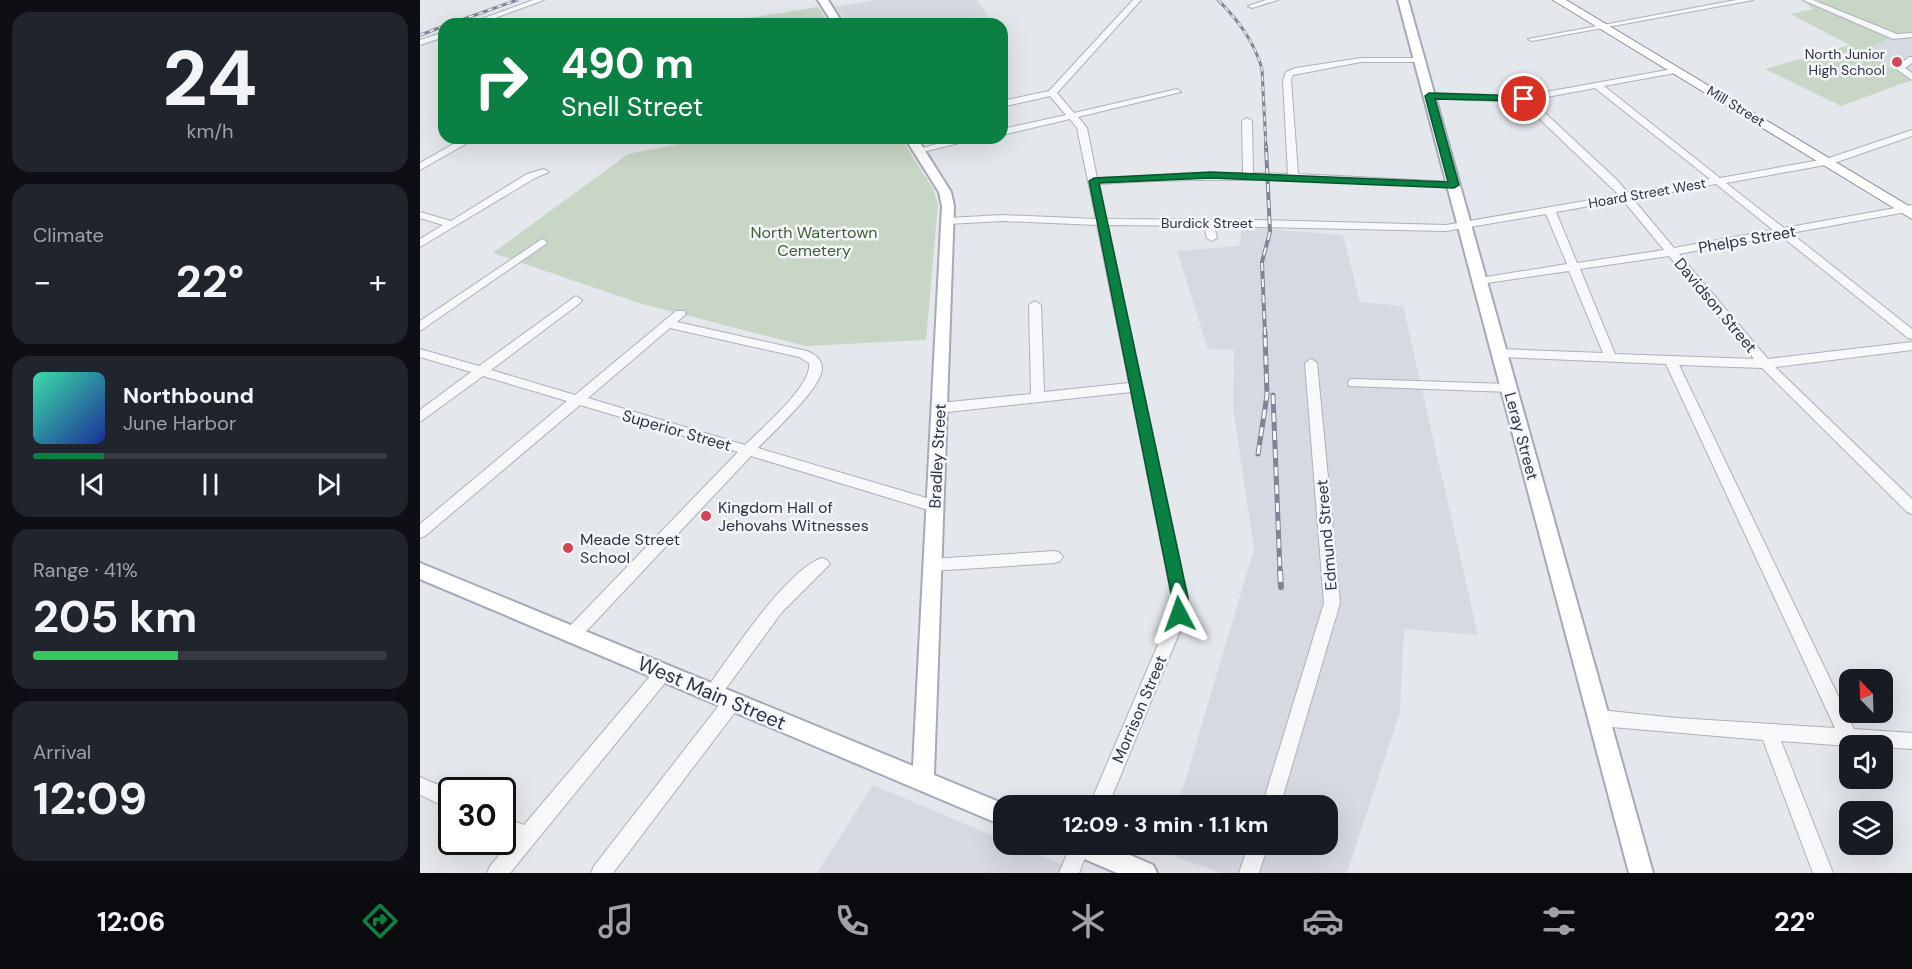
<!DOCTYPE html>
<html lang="en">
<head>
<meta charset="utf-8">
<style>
	body { margin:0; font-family:"DM Sans",sans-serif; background:#20242c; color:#f1f3f6; height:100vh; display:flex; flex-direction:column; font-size:22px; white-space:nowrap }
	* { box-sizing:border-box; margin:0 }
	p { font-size:20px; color:#9ea1a6 }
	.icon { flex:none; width:33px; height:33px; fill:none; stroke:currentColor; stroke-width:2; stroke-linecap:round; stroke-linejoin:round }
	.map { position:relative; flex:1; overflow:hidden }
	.side { display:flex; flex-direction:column; gap:12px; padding:12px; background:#0d0f14; width:420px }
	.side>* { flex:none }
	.guide { position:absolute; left:18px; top:18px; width:570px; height:126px; border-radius:18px; box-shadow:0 6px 24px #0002; background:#0b8043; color:#fff; overflow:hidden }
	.needle { width:39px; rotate:337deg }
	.fabs { position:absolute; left:1419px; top:669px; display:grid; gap:12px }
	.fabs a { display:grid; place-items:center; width:54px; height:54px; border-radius:12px; background:#171b24; box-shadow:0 6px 24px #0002; font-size:30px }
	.speed { position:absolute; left:18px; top:777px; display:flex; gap:12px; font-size:30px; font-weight:700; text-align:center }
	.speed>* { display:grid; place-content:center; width:78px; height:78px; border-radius:50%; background:#171b24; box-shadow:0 6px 24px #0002; line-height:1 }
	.speed .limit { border:3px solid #111; border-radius:9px; background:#fff; color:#111 }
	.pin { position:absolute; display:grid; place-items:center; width:51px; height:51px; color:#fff; margin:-26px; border:3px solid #fff; border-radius:50%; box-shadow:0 2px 6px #0007 }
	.me { position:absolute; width:66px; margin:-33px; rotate:356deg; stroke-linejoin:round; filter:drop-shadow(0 0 4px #0008) }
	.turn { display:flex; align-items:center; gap:21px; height:126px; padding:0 24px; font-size:27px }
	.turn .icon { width:78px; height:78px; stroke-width:2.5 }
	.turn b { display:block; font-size:42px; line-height:51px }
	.big { font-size:45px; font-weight:700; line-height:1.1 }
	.side .widget { flex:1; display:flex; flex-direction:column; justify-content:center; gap:9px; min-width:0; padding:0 21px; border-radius:18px; background:#20242c }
	.side .dial { align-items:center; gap:0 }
	.dial b { font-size:78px; line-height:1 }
	.song { display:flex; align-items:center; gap:18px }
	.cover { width:72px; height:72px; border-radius:9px; background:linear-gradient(135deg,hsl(160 70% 55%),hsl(230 70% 35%)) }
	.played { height:6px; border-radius:3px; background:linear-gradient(90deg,#0b8043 20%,#363941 20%) }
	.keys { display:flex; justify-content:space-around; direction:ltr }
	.heat { display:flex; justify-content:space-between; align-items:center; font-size:33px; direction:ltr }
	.charge { height:9px; border-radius:4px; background:linear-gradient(90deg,#34c759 41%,#363941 0) }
	.trip { position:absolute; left:573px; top:795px; width:345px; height:60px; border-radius:18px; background:#171b24; box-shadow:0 6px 24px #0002; font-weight:700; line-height:60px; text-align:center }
	.tab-bar { display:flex; height:96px; justify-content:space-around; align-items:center; background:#090b0e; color:#9ea1a6 }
	.tab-bar .icon { width:42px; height:42px }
	.tab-bar .on { color:#0b8043 }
	.tab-bar b { font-size:27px; color:#f1f3f6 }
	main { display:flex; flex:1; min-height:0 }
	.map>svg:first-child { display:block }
</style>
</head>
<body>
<main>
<section class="side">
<div class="widget dial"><b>24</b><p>km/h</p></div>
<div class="widget"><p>Climate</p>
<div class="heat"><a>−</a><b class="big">22°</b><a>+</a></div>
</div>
<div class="widget">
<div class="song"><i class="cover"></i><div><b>Northbound</b><p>June Harbor</p></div></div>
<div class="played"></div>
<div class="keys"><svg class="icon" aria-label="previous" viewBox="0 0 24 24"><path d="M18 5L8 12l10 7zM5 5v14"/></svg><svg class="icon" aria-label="pause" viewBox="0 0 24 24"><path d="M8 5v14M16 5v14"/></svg><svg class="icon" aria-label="next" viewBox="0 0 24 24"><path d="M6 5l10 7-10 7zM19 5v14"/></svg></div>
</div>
<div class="widget"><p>Range · 41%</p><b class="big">205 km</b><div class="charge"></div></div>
<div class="widget"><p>Arrival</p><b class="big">12:09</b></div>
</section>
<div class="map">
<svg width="1492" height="873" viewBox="0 0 1492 873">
	<rect width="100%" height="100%" fill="#e4e7ec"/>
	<g fill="#d6d9e1">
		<polygon points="453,0 556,0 565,11 569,24 428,24 415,7"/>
		<polygon points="1492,32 1492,78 1445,51 1471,37"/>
		<polygon points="823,227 923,235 940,302 983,306 1058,635 984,629 980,712 927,873 800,873 744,852 746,844 908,844 908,806 758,805 834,549 813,407 814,350 788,349 757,251 819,246"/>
		<polygon points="453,785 583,840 584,844 595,845 662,873 397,873"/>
	</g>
	<g fill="#c8d6c5">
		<polygon points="1401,0 1492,0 1492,32 1471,37 1445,51 1492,80 1421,106 1345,69 1430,45 1370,14 1393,9 1387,3"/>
		<polygon points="398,7 409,24 290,24"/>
		<polygon points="266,138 481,138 513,189 518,204 506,340 386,346 222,304 73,253 208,154 259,144"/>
	</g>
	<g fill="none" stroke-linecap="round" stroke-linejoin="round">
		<defs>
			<g id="minor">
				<polygon points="113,0 124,0 59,24 48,24"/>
				<path d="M713 0H721L637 93 654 113 757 89 761 92 658 117 667 128 677 178 823 173 822 121 827 118 832 121 833 173 868 174 863 80 866 72 876 68 941 58H1002V62H941L873 75 871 80 878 174 1034 182 1039 185 1034 188C915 180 797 176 679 184L686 219 837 220 1026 225 1199 195 1102 102 1006 98 1005 96 1009 93 1104 96 1258 68V72L1255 73 1184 86 1300 178 1406 159 1492 130V136L1411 164 1306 183 1364 228 1492 205V211L1371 233 1492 329V339L1488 338 1360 235 1259 254 1348 359 1492 342V350L1355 367 1492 499V514L1487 512 1342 368 1259 365 1434 729 1492 733V749L1462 747V746H1429L1361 741 1413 873H1393L1343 740 1180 726 1174 724 1171 718 1174 712 1180 710 1257 718 1415 728 1246 364 1080 357 1074 353 1080 349 1183 353 1149 271 1060 284 1054 281 1060 278 1147 264 1126 214 1026 231 794 226 797 238 792 241 787 238 784 226 688 225 768 598 767 614 688 806H669L751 614 752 598 711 392 519 413 512 408 519 403 611 394 609 305 615 301 621 305 624 392 709 383 677 225 582 221 528 224 523 221 528 218 582 215 676 219 657 128 650 119 582 135V129L646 115 630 96 582 107V101L629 91ZM1175 88 1290 179 1208 193 1197 180 1111 100ZM1296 184 1353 230 1254 248 1213 199ZM1203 200 1244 250 1157 263 1136 212ZM1249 256 1334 359 1195 354 1160 269Z"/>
				<polygon points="846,0 858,0 832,8 828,6"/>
				<polygon points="1316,0 1333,0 1112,41 1108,39"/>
				<polygon points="1383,0 1393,0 1477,34 1492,33 1492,37 1473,39"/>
				<polygon points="24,32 24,37 0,45 0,40"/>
				<polygon points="1489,57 1492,57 1492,63 1485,68 1492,73 1492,80 1475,68"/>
				<polygon points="44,138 56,138 0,170 0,163"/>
				<polygon points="541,138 559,138 499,153 494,150"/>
				<polygon points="124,169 129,172 115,178 0,247 0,239 23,225 0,218 0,212 31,221 107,174"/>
				<polygon points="122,239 127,242 126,244 0,331 0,321"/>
				<path d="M156 296 162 300 160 303 71 370 155 395 256 311H264L266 314 257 322 387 351C394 354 402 359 402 368 403 387 352 433 338 448L520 502 522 506 520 510 515 512 331 456 158 640 152 642 146 640 144 635 146 630 318 452 160 405 5 536 0 538V524L147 401 63 376 0 422V410L51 372 0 357V349L59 366ZM250 328 379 357 389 363C393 385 341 429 325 445L168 398Z"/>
				<polygon points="891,359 897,363 920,603 860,806 842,806 904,603 885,363"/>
				<polygon points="934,379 1089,384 1095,388 1089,392 929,386 928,383 929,380"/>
				<polygon points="635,551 640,553 643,557 640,561 635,563 511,571 506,569 503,565 506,561 511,559"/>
				<path d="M402 558 407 560 410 564 362 612 299 698 293 701 287 698 284 693 287 688C310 656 367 569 402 558Z"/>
				<polygon points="243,666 249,668 251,673 249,678 90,873 67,873 70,866 92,840 82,836 82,817 104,825 237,668"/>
				<polygon points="313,693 319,695 322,701 319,707 193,873 171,873 174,866 307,695"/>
				<polygon points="0,777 32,791 32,810 0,795"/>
				<polygon points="651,844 670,844 659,873 639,873"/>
				<polygon points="829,844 848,844 839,873 819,873"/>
			</g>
			<g id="major">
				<polygon points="398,0 408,0 423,24 413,24"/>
				<polygon points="978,0 988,0 1233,873 1209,873"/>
				<polygon points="485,138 497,138 531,192 534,206 514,775 589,806 584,806 584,826 0,579 0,563 493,766 522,206 519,192"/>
				<polygon points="645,844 685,844 733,865 737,873 697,873 648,852"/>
			</g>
			<polygon id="highway" points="1133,0 1146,0 1492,208 1492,219"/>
		</defs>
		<use href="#minor" stroke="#acb1ba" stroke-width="2"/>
		<use href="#major" stroke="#a3aab8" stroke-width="4"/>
		<use href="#highway" stroke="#8b93a3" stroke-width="2"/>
		<use href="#minor" fill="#f7f8fa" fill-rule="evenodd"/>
		<use href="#major" fill="#fff" fill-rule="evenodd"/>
		<use href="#highway" fill="#fff" fill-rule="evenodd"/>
		<defs>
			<g id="rail-far3">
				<path d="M798 0C818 20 834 41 842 69L846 148"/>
				<polyline points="30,24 97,0"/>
				<polyline points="0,35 24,26"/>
			</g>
			<polyline id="rail-far2" points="845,335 842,262 850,232 846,146"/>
			<g id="rail-far1">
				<polyline points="853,395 860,572"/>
				<polyline points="838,454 847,395 845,333"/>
			</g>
			<polyline id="rail" points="860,571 861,587"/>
		</defs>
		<use href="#rail-far3" stroke="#7d8596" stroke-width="3"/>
		<use href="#rail-far2" stroke="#7d8596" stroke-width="4"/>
		<use href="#rail-far1" stroke="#7d8596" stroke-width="5"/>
		<use href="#rail" stroke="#7d8596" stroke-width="6"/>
		<use href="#rail-far3" stroke="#f4f6f9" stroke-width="1.5" stroke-dasharray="5" stroke-linecap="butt"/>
		<use href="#rail-far2" stroke="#f4f6f9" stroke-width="2" stroke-dasharray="8" stroke-linecap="butt"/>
		<use href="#rail-far1" stroke="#f4f6f9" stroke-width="3" stroke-dasharray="9" stroke-linecap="butt"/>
		<use href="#rail" stroke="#f4f6f9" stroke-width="4" stroke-dasharray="11" stroke-linecap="butt"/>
	</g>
	<polygon fill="#0b8043" stroke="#07532c" stroke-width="1.5" points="1009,93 1104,96 1108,99 1104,101 1015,99 1039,185 1034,188 791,178 679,183 768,598 765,619 759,621 753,619 751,614 752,598 669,181 674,178 791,172 1028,182 1005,96"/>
	<g fill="#d34754" stroke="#f4f6f9" stroke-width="2">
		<circle cx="1477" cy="62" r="6"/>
		<circle cx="286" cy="516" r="6"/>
		<circle cx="148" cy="548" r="6"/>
	</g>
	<g text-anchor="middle" stroke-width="5" stroke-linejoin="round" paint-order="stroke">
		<g font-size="14" fill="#2b3345" stroke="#f4f6f9" text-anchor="end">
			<text x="1465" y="59">North Junior<tspan x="1465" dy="16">High School</tspan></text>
		</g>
		<g font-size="14" fill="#2b3345" stroke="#f4f6f9">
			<text transform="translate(1316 106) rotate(31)" y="5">Mill Street</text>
			<text transform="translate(1227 193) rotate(-10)" y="5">Hoard Street West</text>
			<text x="787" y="228">Burdick Street</text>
		</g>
		<g font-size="16" fill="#3d6137" stroke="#f4f6f9">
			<text x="394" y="238">North Watertown<tspan x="394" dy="18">Cemetery</tspan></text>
		</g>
		<g font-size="16" fill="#2b3345" stroke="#f4f6f9">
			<text transform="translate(1327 239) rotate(-10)" y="6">Phelps Street</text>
			<text transform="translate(1296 305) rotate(50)" y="6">Davidson Street</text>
			<text transform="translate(257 430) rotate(16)" y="6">Superior Street</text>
			<text transform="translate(1102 436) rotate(75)" y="6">Leray Street</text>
			<text transform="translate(517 456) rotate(-87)" y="6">Bradley Street</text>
			<text transform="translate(906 535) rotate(-95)" y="6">Edmund Street</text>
			<text transform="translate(719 709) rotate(-67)" y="6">Morrison Street</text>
		</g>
		<g font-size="16" fill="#2b3345" stroke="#f4f6f9" text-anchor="start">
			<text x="298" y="513">Kingdom Hall of<tspan x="298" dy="18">Jehovahs Witnesses</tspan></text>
			<text x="160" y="545">Meade Street<tspan x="160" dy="18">School</tspan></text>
		</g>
		<g font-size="20" fill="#2b3345" stroke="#f4f6f9">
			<text transform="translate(292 693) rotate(23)" y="7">West Main Street</text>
		</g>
	</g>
</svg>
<div class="fabs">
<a><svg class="needle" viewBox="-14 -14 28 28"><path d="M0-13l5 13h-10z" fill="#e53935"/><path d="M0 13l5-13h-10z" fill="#9ea1a6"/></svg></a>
<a><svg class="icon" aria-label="sound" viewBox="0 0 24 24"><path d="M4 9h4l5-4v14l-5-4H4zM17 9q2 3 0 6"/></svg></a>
<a><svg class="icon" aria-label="layers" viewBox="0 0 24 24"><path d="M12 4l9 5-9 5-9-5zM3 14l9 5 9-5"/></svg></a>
</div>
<div class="speed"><div class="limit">30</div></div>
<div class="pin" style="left:1104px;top:99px;background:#d93025"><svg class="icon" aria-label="arrive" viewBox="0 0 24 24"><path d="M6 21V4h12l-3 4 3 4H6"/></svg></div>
<svg class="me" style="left:759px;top:614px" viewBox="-20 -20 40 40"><path d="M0-17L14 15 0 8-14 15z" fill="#0b8043" stroke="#fff" stroke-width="4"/></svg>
<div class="trip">12:09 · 3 min · 1.1 km</div>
<div class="guide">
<div class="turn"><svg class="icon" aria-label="right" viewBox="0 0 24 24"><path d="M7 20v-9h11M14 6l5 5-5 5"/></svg><div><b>490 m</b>Snell Street</div></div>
</div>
</div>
</main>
<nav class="tab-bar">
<b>12:06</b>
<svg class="icon on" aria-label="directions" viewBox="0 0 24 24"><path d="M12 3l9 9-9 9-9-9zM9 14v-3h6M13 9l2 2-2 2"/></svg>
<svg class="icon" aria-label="music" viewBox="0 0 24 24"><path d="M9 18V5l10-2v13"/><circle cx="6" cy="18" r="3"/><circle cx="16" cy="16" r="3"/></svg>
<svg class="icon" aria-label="phone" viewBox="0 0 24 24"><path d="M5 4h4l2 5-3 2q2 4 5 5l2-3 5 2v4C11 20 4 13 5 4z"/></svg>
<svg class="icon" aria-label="climate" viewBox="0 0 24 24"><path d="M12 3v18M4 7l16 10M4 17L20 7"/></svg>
<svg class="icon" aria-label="car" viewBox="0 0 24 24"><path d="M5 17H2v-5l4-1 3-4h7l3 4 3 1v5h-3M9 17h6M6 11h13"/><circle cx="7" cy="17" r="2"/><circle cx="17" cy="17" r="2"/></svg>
<svg class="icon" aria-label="filters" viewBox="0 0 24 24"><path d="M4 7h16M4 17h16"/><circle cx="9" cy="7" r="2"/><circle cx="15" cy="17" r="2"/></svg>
<b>22°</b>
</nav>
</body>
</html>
